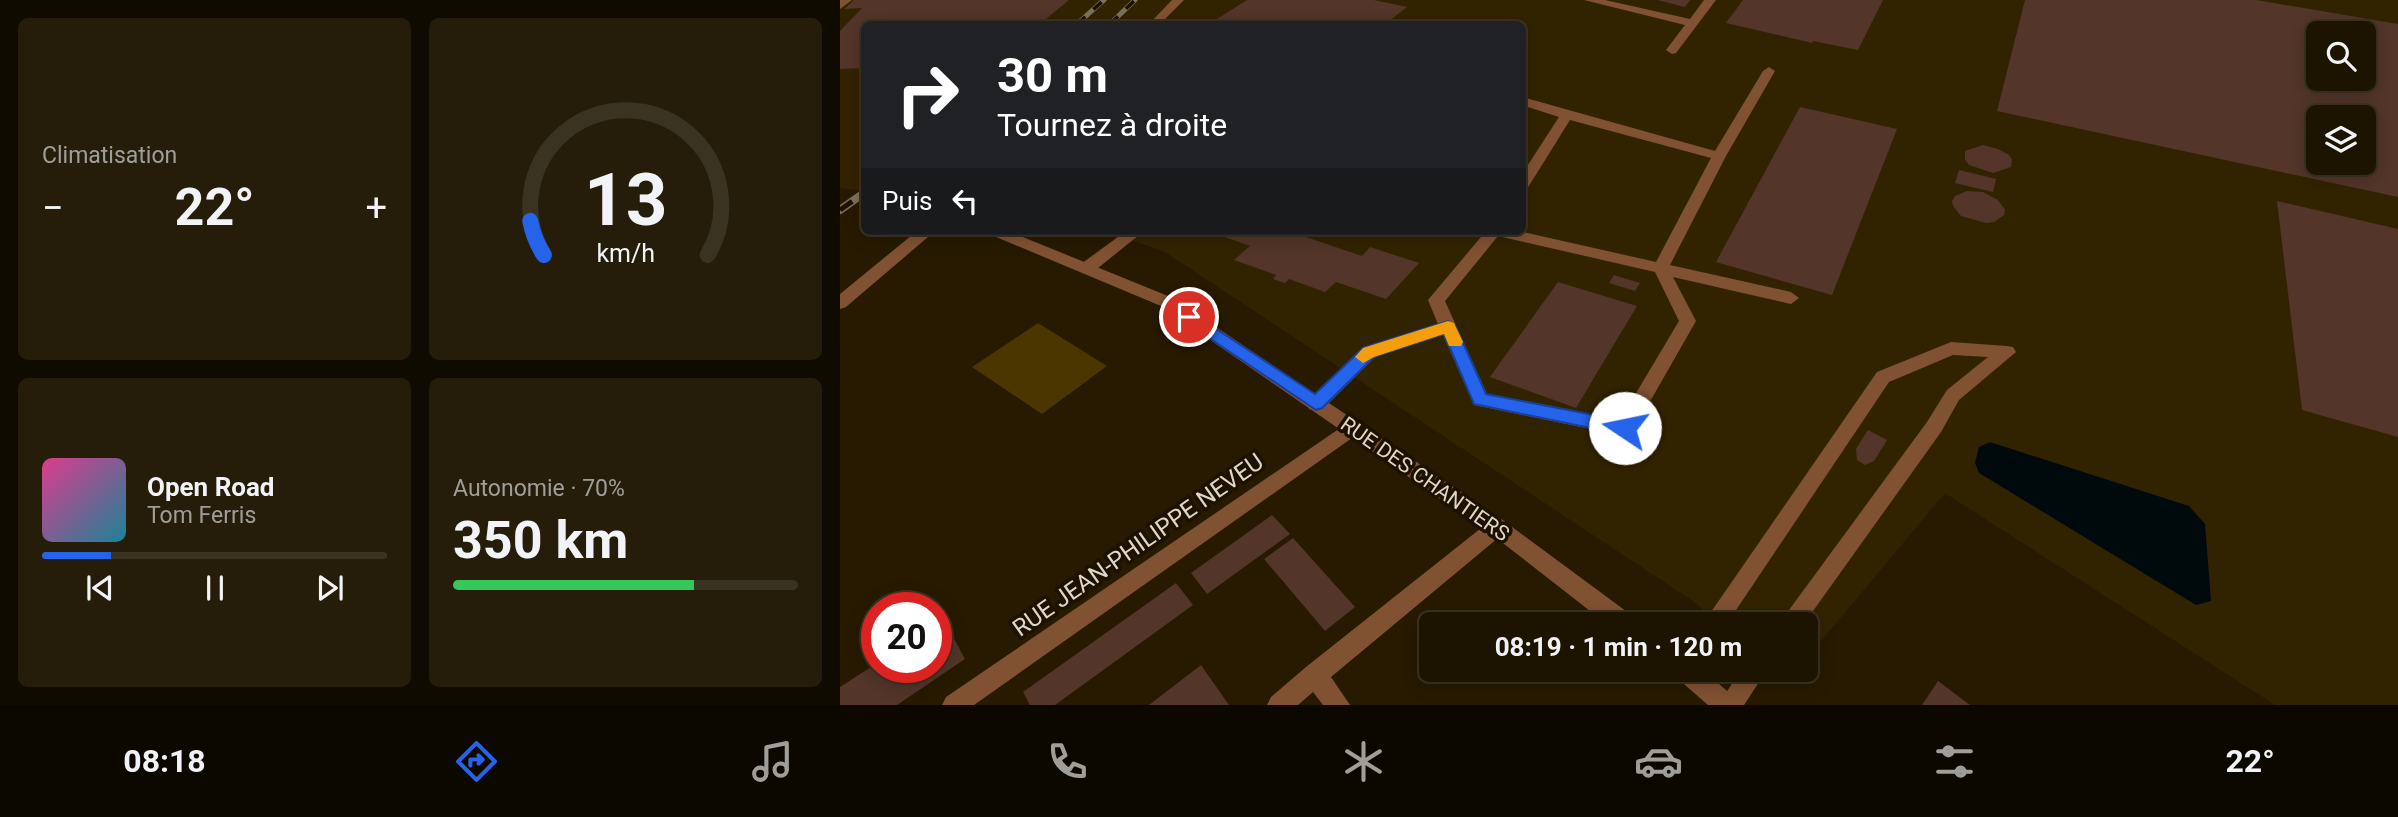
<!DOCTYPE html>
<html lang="fr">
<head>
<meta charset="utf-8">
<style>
	body { margin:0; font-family:Roboto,sans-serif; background:#251d0a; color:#f1f3f6; height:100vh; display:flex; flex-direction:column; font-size:26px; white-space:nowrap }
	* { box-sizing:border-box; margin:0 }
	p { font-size:23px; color:#a09e99 }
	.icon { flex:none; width:38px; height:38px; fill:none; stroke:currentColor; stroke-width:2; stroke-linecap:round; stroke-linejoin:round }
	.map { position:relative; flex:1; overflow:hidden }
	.drawer { display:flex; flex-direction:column; gap:18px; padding:18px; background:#100b00; width:840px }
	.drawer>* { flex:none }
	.hud { position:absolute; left:21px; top:21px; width:665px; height:214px; border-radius:10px; box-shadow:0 4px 18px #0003,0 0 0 2px #3b3322; background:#202124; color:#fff; overflow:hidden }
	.fabs { position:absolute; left:1466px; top:21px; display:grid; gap:14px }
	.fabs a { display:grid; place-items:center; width:70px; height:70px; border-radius:10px; background:#1d1400; box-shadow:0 4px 18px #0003,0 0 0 2px #3b3322; font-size:35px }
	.speed { position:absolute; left:21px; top:592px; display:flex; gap:14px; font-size:35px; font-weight:700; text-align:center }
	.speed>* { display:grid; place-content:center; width:91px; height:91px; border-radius:50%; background:#1d1400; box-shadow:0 4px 18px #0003,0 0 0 2px #3b3322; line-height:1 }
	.speed .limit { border:10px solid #d22; background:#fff; color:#111 }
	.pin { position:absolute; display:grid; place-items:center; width:60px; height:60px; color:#fff; margin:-30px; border:4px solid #fff; border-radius:50%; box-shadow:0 2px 7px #0007 }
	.me { position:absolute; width:77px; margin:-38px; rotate:281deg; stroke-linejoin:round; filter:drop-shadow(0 0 5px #0008) }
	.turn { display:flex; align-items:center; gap:24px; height:147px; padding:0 21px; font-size:32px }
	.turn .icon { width:91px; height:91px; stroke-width:2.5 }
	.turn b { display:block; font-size:49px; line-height:60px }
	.then { display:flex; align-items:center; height:66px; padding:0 21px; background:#0003; gap:14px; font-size:26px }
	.big { font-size:52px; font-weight:700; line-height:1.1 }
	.drawer .widget { flex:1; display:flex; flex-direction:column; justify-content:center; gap:10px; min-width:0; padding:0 24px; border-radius:10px; background:#251d0a }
	.drawer .dial { align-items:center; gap:0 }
	.dial svg { height:182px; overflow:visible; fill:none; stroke:#3b3322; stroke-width:7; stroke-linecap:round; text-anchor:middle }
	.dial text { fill:#f1f3f6; stroke:none }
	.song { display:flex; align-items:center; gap:21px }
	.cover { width:84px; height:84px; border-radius:10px; background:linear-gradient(135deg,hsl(330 70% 55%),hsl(190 70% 35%)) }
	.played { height:7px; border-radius:4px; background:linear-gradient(90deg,#2563eb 20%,#3b3322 20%) }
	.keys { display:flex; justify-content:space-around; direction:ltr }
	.heat { display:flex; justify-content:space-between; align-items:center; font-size:38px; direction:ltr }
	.charge { height:10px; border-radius:5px; background:linear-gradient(90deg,#34c759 70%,#3b3322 0) }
	.drawer .tiles { flex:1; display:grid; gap:18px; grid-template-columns:repeat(2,1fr) }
	.trip { position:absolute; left:579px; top:612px; width:399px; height:70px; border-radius:10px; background:#1d1400; box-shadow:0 4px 18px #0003,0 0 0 2px #3b3322; font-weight:700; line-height:70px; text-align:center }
	.menu { display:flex; height:112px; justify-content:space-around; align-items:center; background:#0c0800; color:#a09e99 }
	.menu .icon { width:49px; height:49px }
	.menu .current { color:#2563eb }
	.menu b { font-size:32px; color:#f1f3f6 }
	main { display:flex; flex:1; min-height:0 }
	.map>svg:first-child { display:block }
</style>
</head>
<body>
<main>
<section class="drawer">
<div class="tiles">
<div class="widget"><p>Climatisation</p>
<div class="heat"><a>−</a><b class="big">22°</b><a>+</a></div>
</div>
<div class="widget dial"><svg viewBox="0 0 100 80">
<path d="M14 69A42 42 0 1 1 86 69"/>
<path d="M14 69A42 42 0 0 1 8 54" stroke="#2563eb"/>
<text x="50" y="56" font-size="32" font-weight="700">13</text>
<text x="50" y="72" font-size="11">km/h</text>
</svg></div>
<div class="widget">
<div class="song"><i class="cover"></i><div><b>Open Road</b><p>Tom Ferris</p></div></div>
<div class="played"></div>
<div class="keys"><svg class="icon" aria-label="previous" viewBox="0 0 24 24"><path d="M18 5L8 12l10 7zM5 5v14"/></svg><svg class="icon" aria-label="pause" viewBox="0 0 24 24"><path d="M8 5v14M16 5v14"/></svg><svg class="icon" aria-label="next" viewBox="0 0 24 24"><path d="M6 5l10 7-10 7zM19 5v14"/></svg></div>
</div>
<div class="widget"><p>Autonomie · 70%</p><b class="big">350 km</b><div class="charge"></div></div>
</div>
</section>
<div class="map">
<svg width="1558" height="705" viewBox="0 0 1558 705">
	<rect width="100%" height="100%" fill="#271a00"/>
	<path fill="#322300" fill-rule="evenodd" d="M0 0H1558V705H1435L1105 493 966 659V625H881L853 601 325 252 265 231H682V24H24V191L0 188ZM1479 33H1524V79H1479ZM1479 117H1524V163H1479Z"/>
	<polygon fill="#4b3600" points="198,323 267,366 202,414 132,367"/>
	<polygon fill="#000a0d" points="1150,442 1349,506 1365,524 1371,601 1356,605 1139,473 1135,463 1139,447"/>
	<g fill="#533529" fill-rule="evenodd">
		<polygon points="14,0 229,0 200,24 24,24 24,68 0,69 0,31 22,8 4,9"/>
		<polygon points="407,0 534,0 567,7 545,24 369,24"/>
		<polygon points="817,0 850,0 845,7"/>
		<polygon points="903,0 1043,0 1018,50 973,41 972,43 886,23"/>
		<path d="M1185 0H1416L1558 24V197L1157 111ZM1479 33H1524V79H1479ZM1479 117H1524V163H1479Z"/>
		<polygon points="960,107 1057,129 992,295 876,262"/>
		<polygon points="1143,145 1158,149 1169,155 1172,160 1171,167 1153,173 1129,165 1125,160 1125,151"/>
		<polygon points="1119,170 1156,179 1153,192 1115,183"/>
		<polygon points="1127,191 1143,192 1158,200 1165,210 1164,215 1154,222 1146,223 1121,216 1113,206 1112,201 1115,196"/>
		<polygon points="1437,201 1558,229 1558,437 1462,410"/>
		<polygon points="368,231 448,231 522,256 530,247 579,263 546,299 496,282 485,292 449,279 445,283 433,279 436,275 394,260 410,246"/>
		<polygon points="774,275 800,283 795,291 769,283"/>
		<polygon points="718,282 797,306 736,408 650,377"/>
		<polygon points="1028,430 1047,440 1034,461 1025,465 1017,460 1016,449"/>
		<polygon points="432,515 450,534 367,594 351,573"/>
		<polygon points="453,538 515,607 485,631 424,559"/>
		<polygon points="336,583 353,605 215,705 190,705 183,692"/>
		<polygon points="104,620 125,659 57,705 0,705 0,687 37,663 37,667 96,667 96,625"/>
		<polygon points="361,665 389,705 309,705"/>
		<polygon points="1098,681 1130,705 1082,705"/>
	</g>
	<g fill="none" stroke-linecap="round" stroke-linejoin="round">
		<g fill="#815232" fill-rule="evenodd">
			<polygon points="0,0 12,0 0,9"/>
			<polygon points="744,0 765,0 850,19 864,0 876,0 836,53 832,54 826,50 845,25"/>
			<path d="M929 67 935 71 886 156 830 265 951 292 959 298 951 304 833 277 856 321 792 433 785 436 634 405 603 335 535 357 483 409 476 411 469 409 467 404 469 399 523 347 598 324 588 300 646 231H679L816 262 871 158 730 120 687 189 682 190V174L719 117 682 105V97L875 151 923 71ZM658 236 815 272 839 321 780 420 647 394 605 301Z"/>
			<polygon points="286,231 304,231 253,272 241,272 239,268 241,264"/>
			<polygon points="1111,342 1167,346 1173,347 1176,352 1119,400 1101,432 963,625 938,625 1087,422 1107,390 1148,357 1113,355 1049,382 886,625 862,625 1037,372"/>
			<polygon points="901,670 927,670 904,705 878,705"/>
		</g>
		<g fill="#815232" fill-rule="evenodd">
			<polygon points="77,231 95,231 6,307 0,309 0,294"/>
			<polygon points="512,420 519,423 521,428 519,433 134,705 102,705 106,697"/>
			<polygon points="657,518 664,521 667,527 664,533 491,677 510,705 483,705 473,692 458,705 427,705 431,697 466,667 650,521"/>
		</g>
		<g fill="#815232" fill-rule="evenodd">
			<polygon points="332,0 344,0 320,24 309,24"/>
			<polygon points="146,231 168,231 333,298 664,521 794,617 797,625 768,625 650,533 321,306 149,234"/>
			<polygon points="833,670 863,670 894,697 898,705 868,705 837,678"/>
		</g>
		<defs>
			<g id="rail-far1">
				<polyline points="237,24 264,0"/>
				<polyline points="270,24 295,0"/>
			</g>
			<polyline id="rail" points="0,210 24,193"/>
		</defs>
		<use href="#rail-far1" stroke="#7c725c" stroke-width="5"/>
		<use href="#rail" stroke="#7c725c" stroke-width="8"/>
		<use href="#rail-far1" stroke="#1d1100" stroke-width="3.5" stroke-dasharray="11" stroke-linecap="butt"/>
		<use href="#rail" stroke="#1d1100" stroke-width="5" stroke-dasharray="15" stroke-linecap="butt"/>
	</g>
	<polygon fill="#2563eb" stroke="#184099" stroke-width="2" points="349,311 475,394 523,348 608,321 616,327 646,394 785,421 791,424 793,428 791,433 785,435 634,404 604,334 534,357 482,408 476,410 344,321 342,317 344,313"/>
	<polygon fill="#f59e0b" points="608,321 614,323 623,342 621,346 609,346 604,334 534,357 523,363 515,357 523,348"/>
	<g text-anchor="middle" stroke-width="7" stroke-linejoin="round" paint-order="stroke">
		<g font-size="21" fill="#dfd7c7" stroke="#1d1100">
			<text transform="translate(585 479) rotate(35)" y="7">RUE DES CHANTIERS</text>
		</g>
		<g font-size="24" fill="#dfd7c7" stroke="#1d1100">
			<text transform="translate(298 545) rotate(-35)" y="8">RUE JEAN-PHILIPPE NEVEU</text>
		</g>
	</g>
</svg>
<div class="fabs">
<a><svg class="icon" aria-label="search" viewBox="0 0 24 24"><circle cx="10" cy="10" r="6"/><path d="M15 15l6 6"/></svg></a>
<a><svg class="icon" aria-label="layers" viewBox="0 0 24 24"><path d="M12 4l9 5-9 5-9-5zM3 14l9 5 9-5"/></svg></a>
</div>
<div class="speed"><div class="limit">20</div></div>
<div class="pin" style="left:349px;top:317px;background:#d93025"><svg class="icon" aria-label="arrive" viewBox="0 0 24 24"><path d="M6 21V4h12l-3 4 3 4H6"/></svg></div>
<svg class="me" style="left:785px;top:428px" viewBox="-20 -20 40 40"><circle r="19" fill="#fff"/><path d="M0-13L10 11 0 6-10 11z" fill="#2563eb"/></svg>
<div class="trip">08:19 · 1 min · 120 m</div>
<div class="hud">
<div class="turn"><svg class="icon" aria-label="right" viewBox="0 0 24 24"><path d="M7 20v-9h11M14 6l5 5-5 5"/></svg><div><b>30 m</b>Tournez à droite</div></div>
<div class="then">Puis<svg class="icon" aria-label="left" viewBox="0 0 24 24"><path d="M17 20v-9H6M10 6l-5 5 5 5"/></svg></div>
</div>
</div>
</main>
<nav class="menu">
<b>08:18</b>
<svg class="icon current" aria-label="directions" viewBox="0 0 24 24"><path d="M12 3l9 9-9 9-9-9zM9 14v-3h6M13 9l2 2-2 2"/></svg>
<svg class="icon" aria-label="music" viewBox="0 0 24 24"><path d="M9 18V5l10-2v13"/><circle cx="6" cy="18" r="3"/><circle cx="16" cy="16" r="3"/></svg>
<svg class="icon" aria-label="phone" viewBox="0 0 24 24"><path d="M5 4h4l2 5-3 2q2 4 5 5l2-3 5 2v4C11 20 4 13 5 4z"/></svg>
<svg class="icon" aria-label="climate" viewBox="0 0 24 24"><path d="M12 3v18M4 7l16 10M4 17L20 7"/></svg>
<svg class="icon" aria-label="car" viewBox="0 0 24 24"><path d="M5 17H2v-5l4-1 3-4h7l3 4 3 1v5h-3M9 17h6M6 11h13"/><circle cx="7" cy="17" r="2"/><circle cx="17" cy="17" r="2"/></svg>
<svg class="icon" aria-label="filters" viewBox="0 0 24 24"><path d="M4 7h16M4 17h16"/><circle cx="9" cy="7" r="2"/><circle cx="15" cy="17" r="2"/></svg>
<b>22°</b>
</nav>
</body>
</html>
